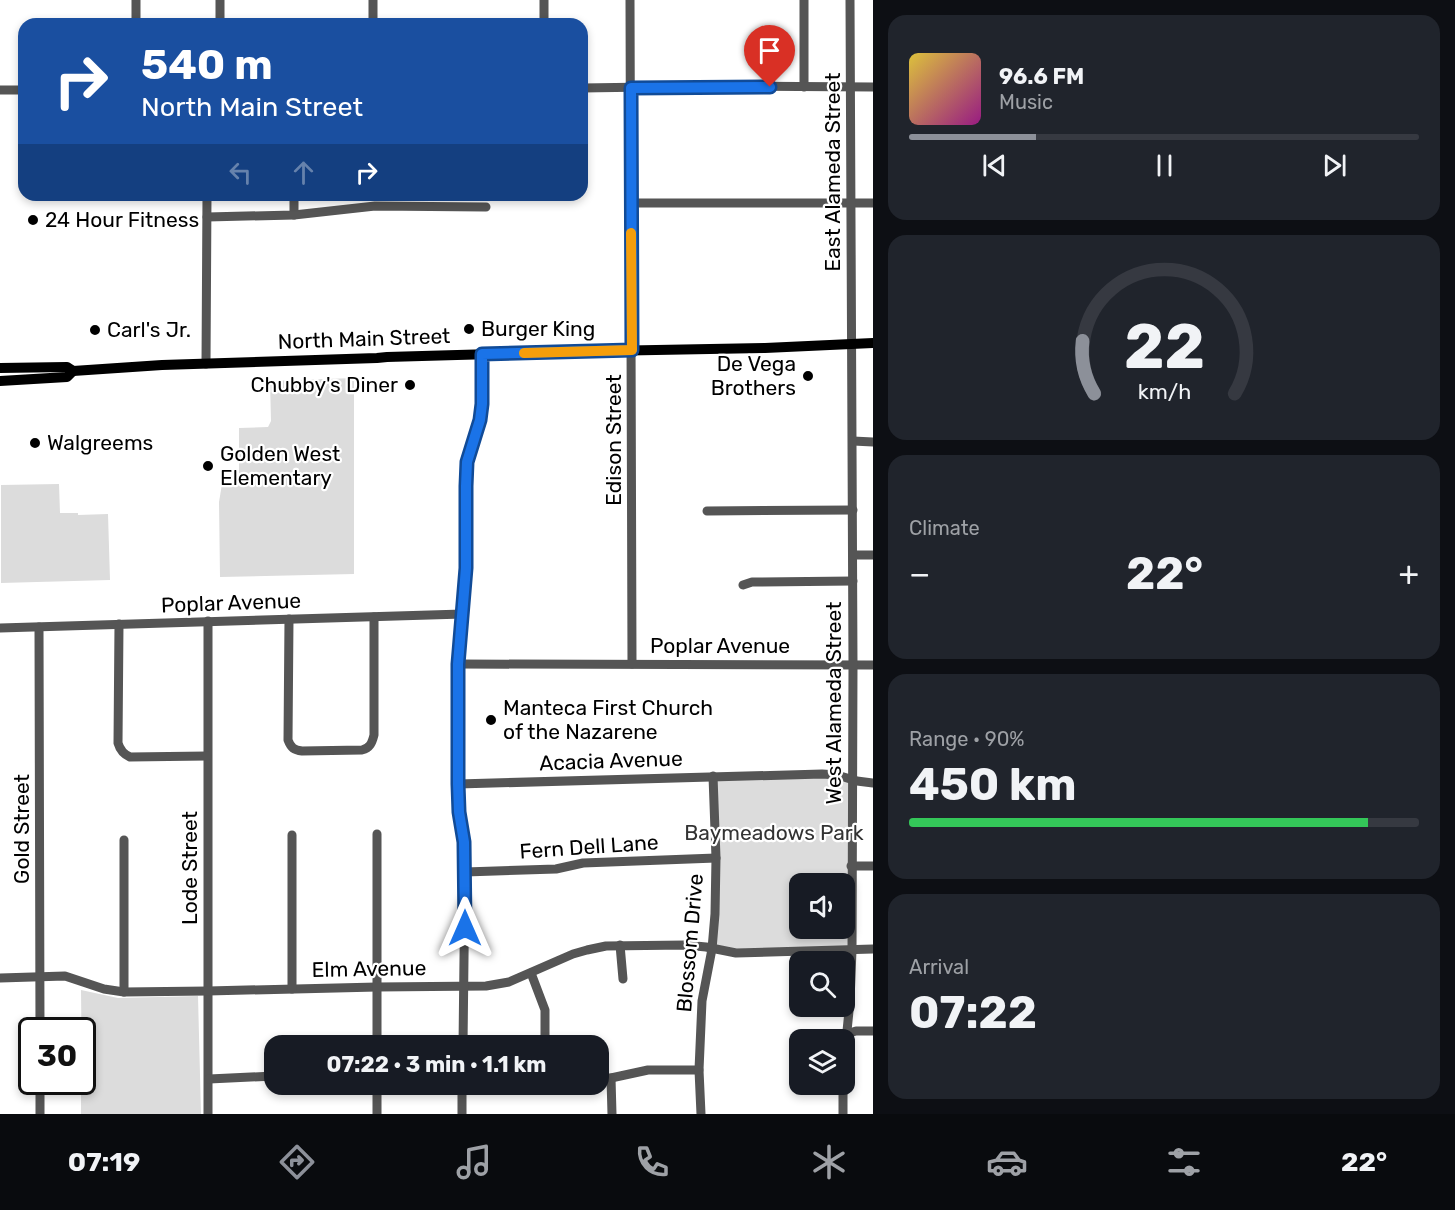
<!DOCTYPE html>
<html lang="en">
<head>
<meta charset="utf-8">
<style>
	body { margin:0; font-family:Rubik,sans-serif; background:#20242c; color:#f1f3f6; height:100vh; display:flex; flex-direction:column; font-size:22px; white-space:nowrap }
	* { box-sizing:border-box; margin:0 }
	p { font-size:20px; color:#9ea1a6 }
	.icon { flex:none; width:33px; height:33px; fill:none; stroke:currentColor; stroke-width:2; stroke-linecap:round; stroke-linejoin:round }
	.map { position:relative; flex:1; overflow:hidden }
	.drawer { display:flex; flex-direction:column; gap:15px; padding:15px; background:#0d0f14; width:582px }
	.drawer>* { flex:none }
	.top-card { position:absolute; left:18px; top:18px; width:570px; height:183px; border-radius:18px; box-shadow:0 3px 9px #0003; background:#1a4fa0; color:#fff; overflow:hidden }
	.fabs { position:absolute; left:789px; top:873px; display:grid; gap:12px }
	.fabs a { display:grid; place-items:center; width:66px; height:66px; border-radius:12px; background:#171b24; box-shadow:0 3px 9px #0003; font-size:30px }
	.speed { position:absolute; left:18px; top:1017px; display:flex; gap:12px; font-size:30px; font-weight:700; text-align:center }
	.speed>* { display:grid; place-content:center; width:78px; height:78px; border-radius:50%; background:#171b24; box-shadow:0 3px 9px #0003; line-height:1 }
	.speed .limit { border:3px solid #111; border-radius:9px; background:#fff; color:#111 }
	.pin { position:absolute; display:grid; place-items:center; width:51px; height:51px; color:#fff; margin:-62px -26px; border-radius:50% 50% 50% 0; rotate:-45deg; box-shadow:0 0 6px #0007 }
	.pin .icon { rotate:45deg }
	.me { position:absolute; width:66px; margin:-33px; rotate:0deg; stroke-linejoin:round; filter:drop-shadow(0 0 4px #0008) }
	.turn { display:flex; align-items:center; gap:21px; height:126px; padding:0 24px; font-size:27px }
	.turn .icon { width:78px; height:78px; stroke-width:2.5 }
	.turn b { display:block; font-size:42px; line-height:51px }
	.lanes { display:flex; align-items:center; height:57px; padding:0 24px; background:#0003; justify-content:center; gap:30px; direction:ltr }
	.lanes .off { opacity:.35 }
	.big { font-size:45px; font-weight:700; line-height:1.1 }
	.drawer .widget { flex:1; display:flex; flex-direction:column; justify-content:center; gap:9px; min-width:0; padding:0 21px; border-radius:18px; background:#20242c }
	.drawer .dial { align-items:center; gap:0 }
	.dial svg { height:156px; overflow:visible; fill:none; stroke:#363941; stroke-width:7; stroke-linecap:round; text-anchor:middle }
	.dial text { fill:#f1f3f6; stroke:none }
	.song { display:flex; align-items:center; gap:18px }
	.cover { width:72px; height:72px; border-radius:9px; background:linear-gradient(135deg,hsl(50 70% 55%),hsl(310 70% 35%)) }
	.played { height:6px; border-radius:3px; background:linear-gradient(90deg,#8c9099 25%,#363941 25%) }
	.keys { display:flex; justify-content:space-around; direction:ltr }
	.heat { display:flex; justify-content:space-between; align-items:center; font-size:33px; direction:ltr }
	.charge { height:9px; border-radius:4px; background:linear-gradient(90deg,#34c759 90%,#363941 0) }
	.trip { position:absolute; left:264px; top:1035px; width:345px; height:60px; border-radius:18px; background:#171b24; box-shadow:0 3px 9px #0003; font-weight:700; line-height:60px; text-align:center }
	.dock { display:flex; height:96px; justify-content:space-around; align-items:center; background:#090b0e; color:#9ea1a6 }
	.dock .icon { width:42px; height:42px }
	.dock .active { color:#8c9099 }
	.dock b { font-size:27px; color:#f1f3f6 }
	main { display:flex; flex:1; min-height:0 }
	.map>svg:first-child { display:block }
</style>
</head>
<body>
<main>
<div class="map">
<svg width="873" height="1114" viewBox="0 0 873 1114">
	<rect width="100%" height="100%" fill="#fff"/>
	<g fill="#dcdcdc" fill-rule="evenodd">
		<polygon points="354,378 354,574 220,577 219,502 222,484 239,483 239,428 268,427 271,421 270,381"/>
		<polygon points="59,484 60,513 78,513 78,515 108,514 110,580 1,583 1,485"/>
		<path d="M822 774 852 780V950L712 949 713 776ZM800 884H844V928H800Z"/>
		<polygon points="81,990 118,998 198,996 201,1114 81,1114 81,1082 82,1082"/>
	</g>
	<g fill="none" stroke-linecap="round" stroke-linejoin="round">
		<g stroke="#555" stroke-width="9">
			<polyline points="136,0 136,24"/>
			<polyline points="373,0 373,24"/>
			<polyline points="544,0 544,24"/>
			<polyline points="630,0 632,664"/>
			<polyline points="804,0 804,87"/>
			<polyline points="220,24 220,0"/>
			<polyline points="582,88 715,86 873,87"/>
			<polyline points="0,90 24,90"/>
			<polyline points="631,203 873,203"/>
			<polyline points="294,215 294,195"/>
			<polyline points="207,217 294,215 375,206 486,207"/>
			<polyline points="206,364 207,195"/>
			<polyline points="853,441 873,442"/>
			<polyline points="707,511 853,510"/>
			<polyline points="853,555 873,555"/>
			<polyline points="743,585 752,582 853,581"/>
			<path d="M289 619 288 740C291 748 294 750 302 751L362 750C370 748 372 743 374 735V617"/>
			<polyline points="208,621 208,1114"/>
			<path d="M119 624 118 743C120 750 123 754 130 757L207 756"/>
			<polyline points="39,627 40,1030"/>
			<polyline points="0,628 463,614"/>
			<polyline points="458,664 873,665"/>
			<polyline points="458,784 822,774 837,775 857,781 873,783"/>
			<polyline points="851,866 873,866"/>
			<polyline points="465,872 556,869 583,863 716,858"/>
			<polyline points="620,945 623,979"/>
			<polyline points="531,973 545,1010 545,1046"/>
			<polyline points="0,978 65,976 104,989 124,992 208,991 377,987 486,986 509,982 573,954 587,950 606,946 685,945 706,947 736,953 873,949"/>
			<polyline points="292,989 292,835"/>
			<polyline points="124,992 124,840"/>
			<polyline points="846,1034 856,1031 873,1031"/>
			<polyline points="377,1046 377,834"/>
			<polyline points="463,1046 465,872 464,842 459,812 458,784 458,664 466,568 466,486 467,462 480,420 482,404 482,355"/>
			<polyline points="844,1061 850,1001 852,950 853,665 850,0"/>
			<polyline points="598,1078 611,1078 648,1070 699,1070"/>
			<polyline points="611,1078 612,1114"/>
			<polyline points="209,1079 274,1076"/>
			<polyline points="377,1084 377,1114"/>
			<polyline points="40,1114 40,1082"/>
			<polyline points="462,1114 462,1084"/>
			<polyline points="701,1114 699,1070 702,1001 712,949 715,914 716,858 713,776"/>
			<polyline points="843,1114 843,1084"/>
		</g>
		<g stroke="#000" stroke-width="10">
			<polyline points="0,368 67,367 73,371 162,365 377,358 387,357 602,351 765,348 873,343"/>
			<polyline points="0,381 67,377 73,371"/>
		</g>
	</g>
	<g fill="none" stroke-linecap="round" stroke-linejoin="round">
		<defs>
			<polyline id="route" points="465,928 464,842 459,812 458,784 458,664 466,568 466,486 467,462 480,420 482,404 482,354 632,350 631,88 770,87"/>
		</defs>
		<use href="#route" stroke="#114b97" stroke-width="15"/>
		<use href="#route" stroke="#1a73e8" stroke-width="10"/>
		<polyline stroke="#f59e0b" stroke-width="10" points="524,353 632,350 631,233"/>
	</g>
	<g fill="#000" stroke="#fff" stroke-width="2">
		<circle cx="33" cy="220" r="6"/>
		<circle cx="469" cy="329" r="6"/>
		<circle cx="95" cy="330" r="6"/>
		<circle cx="808" cy="376" r="6"/>
		<circle cx="410" cy="385" r="6"/>
		<circle cx="35" cy="443" r="6"/>
		<circle cx="208" cy="466" r="6"/>
		<circle cx="491" cy="720" r="6"/>
	</g>
	<g text-anchor="middle" stroke-width="4.5" stroke-linejoin="round" paint-order="stroke">
		<g font-size="21" fill="#000" stroke="#fff">
			<text transform="translate(833 172) rotate(-90)" y="7">East Alameda Street</text>
			<text transform="translate(364 339) rotate(-2)" y="7">North Main Street</text>
			<text transform="translate(614 440) rotate(-90)" y="7">Edison Street</text>
			<text transform="translate(231 603) rotate(-2)" y="7">Poplar Avenue</text>
			<text x="720" y="653">Poplar Avenue</text>
			<text transform="translate(834 703) rotate(-90)" y="7">West Alameda Street</text>
			<text transform="translate(611 761) rotate(-2)" y="7">Acacia Avenue</text>
			<text transform="translate(22 829) rotate(-90)" y="7">Gold Street</text>
			<text transform="translate(589 847) rotate(-4)" y="7">Fern Dell Lane</text>
			<text transform="translate(190 868) rotate(-90)" y="7">Lode Street</text>
			<text transform="translate(690 943) rotate(-85)" y="7">Blossom Drive</text>
			<text transform="translate(369 969) rotate(-1)" y="7">Elm Avenue</text>
		</g>
		<g font-size="21" fill="#000" stroke="#fff" text-anchor="start">
			<text x="45" y="227">24 Hour Fitness</text>
			<text x="481" y="336">Burger King</text>
			<text x="107" y="337">Carl's Jr.</text>
			<text x="796" y="371" text-anchor="end">De Vega<tspan x="796" dy="24">Brothers</tspan></text>
			<text x="398" y="392" text-anchor="end">Chubby's Diner</text>
			<text x="47" y="450">Walgreems</text>
			<text x="220" y="461">Golden West<tspan x="220" dy="24">Elementary</tspan></text>
			<text x="503" y="715">Manteca First Church<tspan x="503" dy="24">of the Nazarene</tspan></text>
		</g>
		<g font-size="21" fill="#333" stroke="#fff">
			<text x="774" y="840">Baymeadows Park</text>
		</g>
	</g>
</svg>
<div class="fabs">
<a><svg class="icon" aria-label="sound" viewBox="0 0 24 24"><path d="M4 9h4l5-4v14l-5-4H4zM17 9q2 3 0 6"/></svg></a>
<a><svg class="icon" aria-label="search" viewBox="0 0 24 24"><circle cx="10" cy="10" r="6"/><path d="M15 15l6 6"/></svg></a>
<a><svg class="icon" aria-label="layers" viewBox="0 0 24 24"><path d="M12 4l9 5-9 5-9-5zM3 14l9 5 9-5"/></svg></a>
</div>
<div class="speed"><div class="limit">30</div></div>
<div class="pin" style="left:770px;top:87px;background:#d93025"><svg class="icon" aria-label="arrive" viewBox="0 0 24 24"><path d="M6 21V4h12l-3 4 3 4H6"/></svg></div>
<svg class="me" style="left:465px;top:928px" viewBox="-20 -20 40 40"><path d="M0-17L14 15 0 8-14 15z" fill="#1a73e8" stroke="#fff" stroke-width="4"/></svg>
<div class="trip">07:22 · 3 min · 1.1 km</div>
<div class="top-card">
<div class="turn"><svg class="icon" aria-label="right" viewBox="0 0 24 24"><path d="M7 20v-9h11M14 6l5 5-5 5"/></svg><div><b>540 m</b>North Main Street</div></div>
<div class="lanes"><svg class="icon off" aria-label="left" viewBox="0 0 24 24"><path d="M17 20v-9H6M10 6l-5 5 5 5"/></svg><svg class="icon off" aria-label="ahead" viewBox="0 0 24 24"><path d="M12 20V5M6 11l6-6 6 6"/></svg><svg class="icon" aria-label="right" viewBox="0 0 24 24"><path d="M7 20v-9h11M14 6l5 5-5 5"/></svg></div>
</div>
</div>
<section class="drawer">
<div class="widget">
<div class="song"><i class="cover"></i><div><b>96.6 FM</b><p>Music</p></div></div>
<div class="played"></div>
<div class="keys"><svg class="icon" aria-label="previous" viewBox="0 0 24 24"><path d="M18 5L8 12l10 7zM5 5v14"/></svg><svg class="icon" aria-label="pause" viewBox="0 0 24 24"><path d="M8 5v14M16 5v14"/></svg><svg class="icon" aria-label="next" viewBox="0 0 24 24"><path d="M6 5l10 7-10 7zM19 5v14"/></svg></div>
</div>
<div class="widget dial"><svg viewBox="0 0 100 80">
<path d="M14 69A42 42 0 1 1 86 69"/>
<path d="M14 69A42 42 0 0 1 8 42" stroke="#8c9099"/>
<text x="50" y="56" font-size="32" font-weight="700">22</text>
<text x="50" y="72" font-size="11">km/h</text>
</svg></div>
<div class="widget"><p>Climate</p>
<div class="heat"><a>−</a><b class="big">22°</b><a>+</a></div>
</div>
<div class="widget"><p>Range · 90%</p><b class="big">450 km</b><div class="charge"></div></div>
<div class="widget"><p>Arrival</p><b class="big">07:22</b></div>
</section>
</main>
<nav class="dock">
<b>07:19</b>
<svg class="icon active" aria-label="directions" viewBox="0 0 24 24"><path d="M12 3l9 9-9 9-9-9zM9 14v-3h6M13 9l2 2-2 2"/></svg>
<svg class="icon" aria-label="music" viewBox="0 0 24 24"><path d="M9 18V5l10-2v13"/><circle cx="6" cy="18" r="3"/><circle cx="16" cy="16" r="3"/></svg>
<svg class="icon" aria-label="phone" viewBox="0 0 24 24"><path d="M5 4h4l2 5-3 2q2 4 5 5l2-3 5 2v4C11 20 4 13 5 4z"/></svg>
<svg class="icon" aria-label="climate" viewBox="0 0 24 24"><path d="M12 3v18M4 7l16 10M4 17L20 7"/></svg>
<svg class="icon" aria-label="car" viewBox="0 0 24 24"><path d="M5 17H2v-5l4-1 3-4h7l3 4 3 1v5h-3M9 17h6M6 11h13"/><circle cx="7" cy="17" r="2"/><circle cx="17" cy="17" r="2"/></svg>
<svg class="icon" aria-label="filters" viewBox="0 0 24 24"><path d="M4 7h16M4 17h16"/><circle cx="9" cy="7" r="2"/><circle cx="15" cy="17" r="2"/></svg>
<b>22°</b>
</nav>
</body>
</html>
